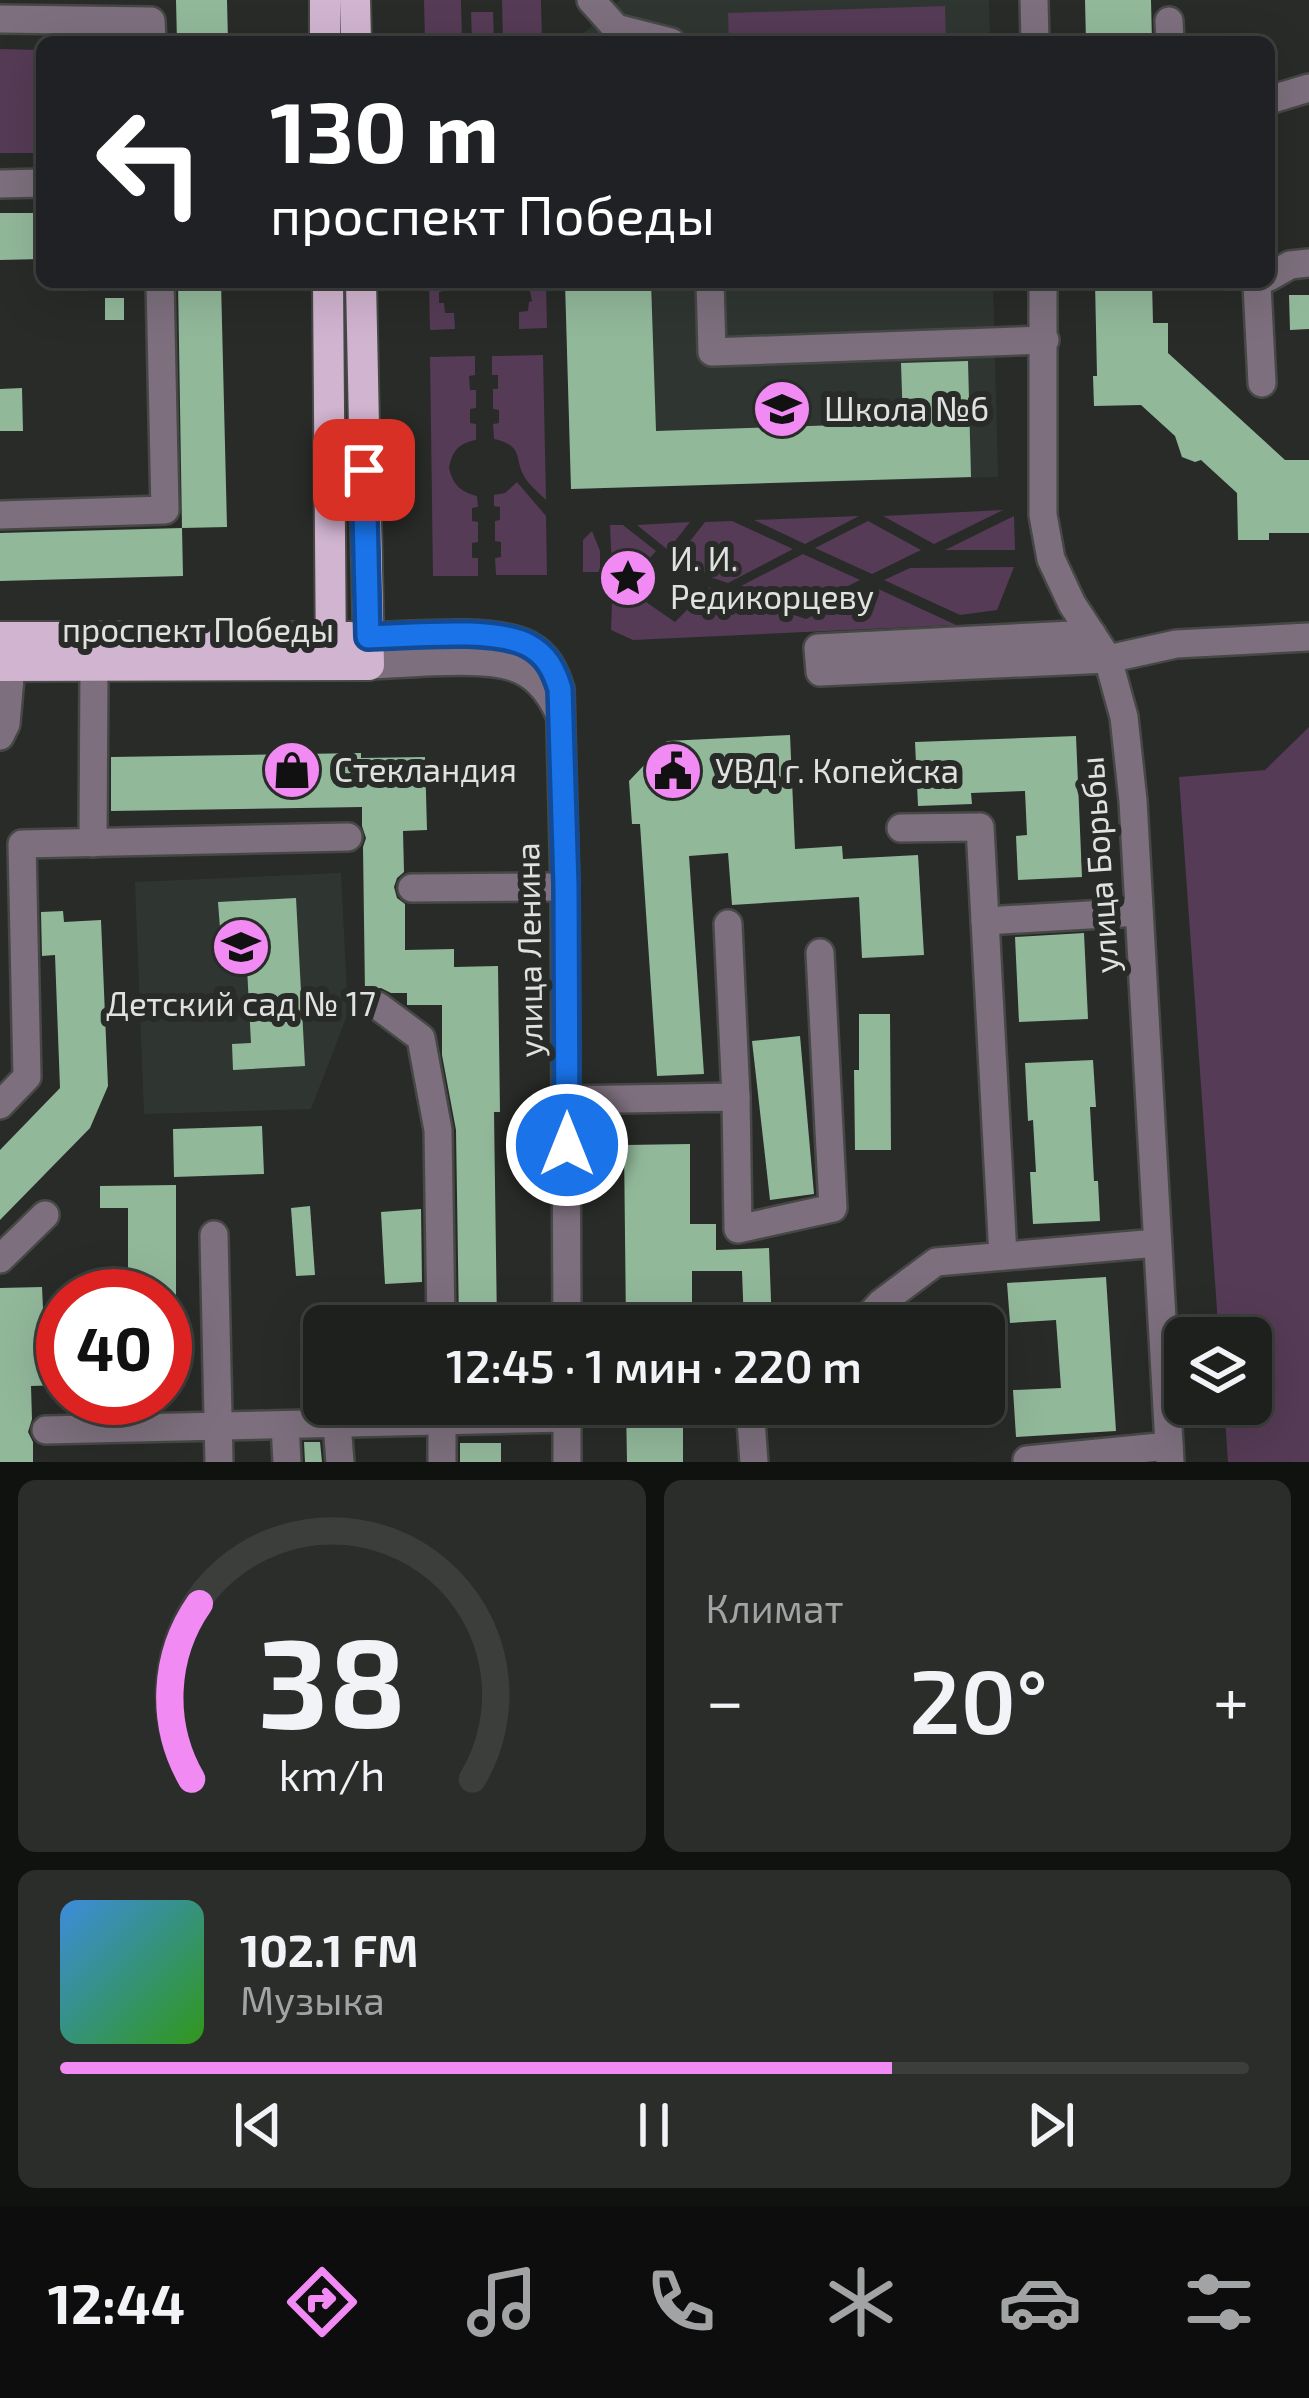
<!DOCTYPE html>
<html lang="ru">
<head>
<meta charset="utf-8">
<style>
	body { margin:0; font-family:"Exo 2",sans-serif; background:#2b2d2b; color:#f1f3f6; height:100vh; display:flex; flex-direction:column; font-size:45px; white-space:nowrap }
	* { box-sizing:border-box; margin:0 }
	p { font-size:39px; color:#a1a3a4 }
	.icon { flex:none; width:66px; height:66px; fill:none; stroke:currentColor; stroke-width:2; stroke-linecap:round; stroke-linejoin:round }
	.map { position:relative; height:1462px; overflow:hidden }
	.details { display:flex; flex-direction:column; gap:18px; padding:18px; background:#101210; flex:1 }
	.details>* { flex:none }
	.banner { position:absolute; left:36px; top:36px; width:1239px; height:252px; border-radius:18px; box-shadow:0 12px 48px #0002,0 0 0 3px #3c3e3c; background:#202124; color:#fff; overflow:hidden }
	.controls { position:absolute; left:1164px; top:1317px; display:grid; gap:24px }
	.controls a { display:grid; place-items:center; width:108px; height:108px; border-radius:18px; background:#1e201e; box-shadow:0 12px 48px #0002,0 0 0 3px #3c3e3c; font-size:60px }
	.speed { position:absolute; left:36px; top:1269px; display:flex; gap:24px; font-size:60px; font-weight:700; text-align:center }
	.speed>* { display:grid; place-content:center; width:156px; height:156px; border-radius:50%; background:#1e201e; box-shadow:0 12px 48px #0002,0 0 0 3px #3c3e3c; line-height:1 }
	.speed .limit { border:18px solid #d22; background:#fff; color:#111 }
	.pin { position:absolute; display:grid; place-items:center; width:102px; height:102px; color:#fff; margin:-51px; border-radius:24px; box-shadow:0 6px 18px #0006 }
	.me { position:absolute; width:132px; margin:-66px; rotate:0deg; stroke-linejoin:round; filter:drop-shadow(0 0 9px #0008) }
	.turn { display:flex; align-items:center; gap:42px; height:252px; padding:0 36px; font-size:54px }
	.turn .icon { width:156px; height:156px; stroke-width:2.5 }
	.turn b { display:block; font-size:84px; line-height:102px }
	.big { font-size:90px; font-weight:600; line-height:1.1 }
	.details .tile { flex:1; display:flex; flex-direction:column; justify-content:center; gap:18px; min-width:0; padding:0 42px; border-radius:18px; background:#2b2d2b }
	.details .dial { align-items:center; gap:0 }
	.dial svg { height:312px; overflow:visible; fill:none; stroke:#3c3e3c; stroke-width:7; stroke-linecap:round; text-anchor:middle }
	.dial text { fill:#f1f3f6; stroke:none }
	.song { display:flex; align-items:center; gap:36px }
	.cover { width:144px; height:144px; border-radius:18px; background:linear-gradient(135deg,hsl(210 70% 55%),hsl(110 70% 35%)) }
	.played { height:12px; border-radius:6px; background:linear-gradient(90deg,#f28af3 70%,#3c3e3c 70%) }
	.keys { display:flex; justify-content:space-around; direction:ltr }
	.heat { display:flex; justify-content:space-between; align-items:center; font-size:66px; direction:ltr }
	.details .tiles { flex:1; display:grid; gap:18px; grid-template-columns:1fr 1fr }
	.tile:last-child { grid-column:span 2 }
	.trip { position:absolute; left:303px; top:1305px; width:702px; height:120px; border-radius:18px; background:#1e201e; box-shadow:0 12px 48px #0002,0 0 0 3px #3c3e3c; font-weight:600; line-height:120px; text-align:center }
	.dock { display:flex; height:192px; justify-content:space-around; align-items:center; background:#0c0d0c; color:#a1a3a4 }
	.dock .icon { width:84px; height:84px }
	.dock .on { color:#f28af3 }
	.dock b { font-size:54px; color:#f1f3f6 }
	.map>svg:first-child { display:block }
</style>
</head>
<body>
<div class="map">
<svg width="1309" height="1462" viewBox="0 0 1309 1462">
	<rect width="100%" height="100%" fill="#282b28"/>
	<g fill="#2f3631">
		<polygon points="620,0 989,0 990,42 574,42"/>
		<polygon points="565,282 993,282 998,477 571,489"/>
		<polygon points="341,873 348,1013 311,1109 144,1114 135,882"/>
	</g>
	<g fill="#553b55">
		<polygon points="424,0 461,0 462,42 425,42"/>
		<polygon points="502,0 541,0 542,42 503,42"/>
		<polygon points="945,6 946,42 729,42 728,13"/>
		<polygon points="471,12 493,12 494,42 472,42"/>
		<polygon points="0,49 42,50 42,153 0,153"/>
		<polygon points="429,282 444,282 444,291 439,292 439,303 444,303 445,313 454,313 455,329 430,330"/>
		<polygon points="528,282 546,282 547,328 519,329 519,312 528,311 529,302 532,301"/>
		<path d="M543 355V356L546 500C539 493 528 484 524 476 514 457 524 446 494 439L493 424 499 423V410L493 409V389H498V375H492V356Z"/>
		<path d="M475 356V375L469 376 470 390H476V408L470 409V423L476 424V440C459 443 452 451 449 468 453 485 461 492 477 496L478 507 472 508V521L478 522V542L472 543V558H478V576H433L430 357Z"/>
		<polygon points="517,482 546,516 547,575 496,575 495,558 501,557 501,542 495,541 495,521 500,520 500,507 494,506 494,495 505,493"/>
		<polygon points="1003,510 934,544 883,516"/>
		<polygon points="859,516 805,544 754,520"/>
		<polygon points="1014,516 1015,550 945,550"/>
		<polygon points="732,521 793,549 728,583 713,578 679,555 705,522"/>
		<polygon points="868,521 921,550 872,574 815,548"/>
		<polygon points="690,522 668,550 637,525"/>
		<polygon points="623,525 656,551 640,569 612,570 610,525"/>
		<polygon points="592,531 600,551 600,572 583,572 583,540"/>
		<polygon points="803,554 860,580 804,608 739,587"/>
		<polygon points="1014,567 997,610 960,615 884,580 910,568"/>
		<polygon points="872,586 956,625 633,640 611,630 612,603 646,602 675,622 710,587 806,619"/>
		<polygon points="1309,727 1309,1462 1228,1462 1224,1404 1251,1404 1251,1338 1219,1338 1179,777 1265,770"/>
	</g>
	<g fill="#92b89a">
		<polygon points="176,0 227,0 228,42 177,42"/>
		<polygon points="1085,0 1151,0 1152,42 1086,42"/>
		<polygon points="0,213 42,213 42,259 0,260"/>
		<polygon points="178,282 221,282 227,527 182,528"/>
		<polygon points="565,282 651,282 656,431 903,423 901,363 968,361 971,477 571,489"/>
		<polygon points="1095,282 1152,282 1153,323 1168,323 1168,353 1285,460 1309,460 1309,533 1269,533 1269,540 1238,540 1237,493 1201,460 1195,462 1182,457 1175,436 1141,405 1094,406 1093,376 1097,376"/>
		<polygon points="1289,295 1309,295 1309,329 1290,330"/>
		<rect x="105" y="298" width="19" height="22"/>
		<polygon points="22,388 23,431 0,431 0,389"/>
		<polygon points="182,528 183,576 0,581 0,533"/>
		<polygon points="790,735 795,849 842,846 843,859 918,855 924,955 862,958 859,897 732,905 728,853 689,856 704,1074 657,1076 640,824 632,824 629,781 667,741"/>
		<polygon points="1076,736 1082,877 1018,880 1016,836 1027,835 1025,791 971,793 972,804 918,806 915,742"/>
		<polygon points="361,753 361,758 425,757 427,830 403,831 404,872 397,878 394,887 397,898 405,904 405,950 454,949 454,967 498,966 500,1112 494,1112 497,1326 459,1326 456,1130 442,1055 442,1005 407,1005 407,993 391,993 381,988 372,989 365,994 363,847 366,838 362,826 362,807 111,811 111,757"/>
		<polygon points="296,898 305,1066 233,1070 232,1044 251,1043 247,968 242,968 240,927 220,928 218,902"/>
		<polygon points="63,911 64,922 101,920 108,1086 90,1128 0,1220 0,1150 60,1088 55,955 42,956 41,912"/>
		<polygon points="1084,933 1088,1019 1019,1022 1015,937"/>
		<polygon points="859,1014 890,1014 891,1150 855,1150 854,1070 859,1070"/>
		<polygon points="800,1036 814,1194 770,1200 752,1041"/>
		<polygon points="1093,1060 1096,1107 1090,1107 1094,1181 1098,1181 1100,1221 1033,1224 1030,1172 1036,1172 1033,1120 1028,1121 1025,1063"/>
		<polygon points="262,1126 264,1174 174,1177 173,1129"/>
		<polygon points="690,1144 690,1224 716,1224 716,1250 769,1248 772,1326 744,1326 742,1271 692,1271 692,1326 626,1326 624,1145"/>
		<polygon points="176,1185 176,1296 128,1296 128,1208 100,1208 100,1186"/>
		<polygon points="310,1206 315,1275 296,1276 291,1208"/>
		<polygon points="421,1209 422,1282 385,1284 381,1212"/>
		<polygon points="1106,1277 1116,1431 1016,1437 1013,1390 1061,1388 1056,1320 1010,1323 1007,1283"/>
		<polygon points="42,1287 45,1352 63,1351 63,1385 31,1386 32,1419 28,1432 33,1442 33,1462 0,1462 0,1288"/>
		<polygon points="626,1404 683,1404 683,1462 627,1462"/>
		<polygon points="838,1404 908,1404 910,1422 840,1427"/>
		<polygon points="304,1442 320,1442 322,1462 305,1462"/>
		<rect x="460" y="1443" width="41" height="19"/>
	</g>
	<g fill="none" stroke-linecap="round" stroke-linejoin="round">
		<defs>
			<g id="minor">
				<polyline points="591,0 616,28 671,42"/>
				<polyline points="1034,0 1035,42"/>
				<polyline points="0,19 151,21 152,42"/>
				<polyline points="1169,21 1170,42"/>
				<polyline points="1269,100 1309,88"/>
				<polyline points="0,184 42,183"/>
				<polyline points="1269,277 1290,265 1309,263"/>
				<polyline points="710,282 712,352 1045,340"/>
				<polyline points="1043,282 1043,515 1051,559 1072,604 1108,659 1124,717 1133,801 1170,1462"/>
				<polyline points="1261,282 1257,285 1262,383"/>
				<polyline points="0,515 165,510 160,282"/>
				<polyline points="1092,634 818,648 820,672 1108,659 1176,644 1309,637"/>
				<path d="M368 637C409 636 494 627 528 645 547 655 554 670 560 689L565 887 567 1326"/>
				<path d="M369 665C407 664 478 656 513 667 536 674 550 693 559 713"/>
				<polyline points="0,736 6,724 11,666"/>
				<polyline points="901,828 980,827 1003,1256"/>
				<polyline points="93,843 94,667"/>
				<polyline points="412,888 565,887"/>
				<polyline points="985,921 1139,912"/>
				<polyline points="728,924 736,1097"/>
				<polyline points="378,1006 421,1038 438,1130 441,1326"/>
				<polyline points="567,1100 736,1097 738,1229 833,1208 820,953"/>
				<polyline points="0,1105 27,1077 22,844 348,837"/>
				<polyline points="214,1235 219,1462"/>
				<polyline points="0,1259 45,1215"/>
				<polyline points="860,1326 881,1303 936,1262 1157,1243"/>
				<polyline points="567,1404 567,1462"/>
				<polyline points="750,1407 754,1462"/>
				<polyline points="337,1424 340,1462"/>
				<polyline points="285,1425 287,1462"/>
				<polyline points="46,1430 567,1418"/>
				<polyline points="442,1462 442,1406"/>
				<polyline points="1027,1462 1027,1460 1169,1446"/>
			</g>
			<g id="major">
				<polyline points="325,0 325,42"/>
				<polyline points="355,0 356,42"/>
				<polyline points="328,282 331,665"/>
				<polyline points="0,637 350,637"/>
				<polyline points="0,666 369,665 361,282"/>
			</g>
		</defs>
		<use href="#minor" stroke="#454845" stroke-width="32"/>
		<use href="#major" stroke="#454845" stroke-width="34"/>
		<use href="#minor" stroke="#7d6f7d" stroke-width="27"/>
		<use href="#major" stroke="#d1b4d0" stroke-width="30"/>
	</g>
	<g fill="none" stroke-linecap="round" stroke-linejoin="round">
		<defs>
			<path id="route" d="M364 470 368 637C409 636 494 627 528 645 547 655 554 670 560 689L566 886 567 1145"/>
		</defs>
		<use href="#route" stroke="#114b97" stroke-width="30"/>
		<use href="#route" stroke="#1a73e8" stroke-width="21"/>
	</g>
	<defs>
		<symbol id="school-disc" viewBox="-11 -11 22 22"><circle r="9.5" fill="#f28af3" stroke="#282b28"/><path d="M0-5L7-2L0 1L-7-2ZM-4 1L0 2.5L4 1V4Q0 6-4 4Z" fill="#111"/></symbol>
		<symbol id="sight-disc" viewBox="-11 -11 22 22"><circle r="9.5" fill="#f28af3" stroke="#282b28"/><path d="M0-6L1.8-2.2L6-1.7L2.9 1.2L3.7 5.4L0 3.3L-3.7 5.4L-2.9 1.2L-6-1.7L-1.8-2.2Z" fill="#111"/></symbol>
		<symbol id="shop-disc" viewBox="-11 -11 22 22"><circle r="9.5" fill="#f28af3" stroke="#282b28"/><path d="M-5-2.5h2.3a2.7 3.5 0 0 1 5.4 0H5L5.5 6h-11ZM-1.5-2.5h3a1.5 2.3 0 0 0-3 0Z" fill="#111"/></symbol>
		<symbol id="civic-disc" viewBox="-11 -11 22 22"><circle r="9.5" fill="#f28af3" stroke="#282b28"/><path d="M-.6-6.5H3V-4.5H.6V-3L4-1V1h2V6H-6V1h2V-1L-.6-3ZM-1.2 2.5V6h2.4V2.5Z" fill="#111"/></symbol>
	</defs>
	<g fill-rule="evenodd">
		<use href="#school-disc" x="749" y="376" width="66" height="66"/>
		<use href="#sight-disc" x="595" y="545" width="66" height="66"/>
		<use href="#shop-disc" x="259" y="737" width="66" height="66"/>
		<use href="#civic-disc" x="640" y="738" width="66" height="66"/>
		<use href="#school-disc" x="208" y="914" width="66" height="66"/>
	</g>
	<g text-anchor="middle" stroke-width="12" stroke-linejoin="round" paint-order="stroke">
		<g font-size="33" fill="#e0e2e0" stroke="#282b28" text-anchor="start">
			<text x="824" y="421">Школа №6</text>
			<text x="670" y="571">И. И.<tspan x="670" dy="38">Редикорцеву</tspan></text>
			<text x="334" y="782">Стекландия</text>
			<text x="715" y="783">УВД г. Копейска</text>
			<text x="241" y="1016" text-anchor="middle">Детский сад № 17</text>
		</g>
		<g font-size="33" fill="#e0e2e0" stroke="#282b28">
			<text x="198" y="642">проспект Победы</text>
			<text transform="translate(1099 865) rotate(-94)" y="12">улица Борьбы</text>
			<text transform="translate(529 950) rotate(-91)" y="12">улица Ленина</text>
		</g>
	</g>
</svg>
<div class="controls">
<a><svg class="icon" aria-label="layers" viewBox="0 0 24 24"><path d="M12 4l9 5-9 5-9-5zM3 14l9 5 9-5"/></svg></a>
</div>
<div class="speed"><div class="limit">40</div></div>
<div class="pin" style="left:364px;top:470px;background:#d93025"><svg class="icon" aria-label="arrive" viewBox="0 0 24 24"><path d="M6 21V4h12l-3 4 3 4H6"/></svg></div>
<svg class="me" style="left:567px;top:1145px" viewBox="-20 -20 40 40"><circle r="17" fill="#1a73e8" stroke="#fff" stroke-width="3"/><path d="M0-11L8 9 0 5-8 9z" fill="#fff"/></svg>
<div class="trip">12:45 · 1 мин · 220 m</div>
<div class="banner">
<div class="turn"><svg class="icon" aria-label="left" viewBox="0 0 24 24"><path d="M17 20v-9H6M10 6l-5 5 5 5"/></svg><div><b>130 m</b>проспект Победы</div></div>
</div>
</div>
<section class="details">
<div class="tiles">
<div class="tile dial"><svg viewBox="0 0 100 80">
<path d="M14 69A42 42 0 1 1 86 69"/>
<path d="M14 69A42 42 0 0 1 16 24" stroke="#f28af3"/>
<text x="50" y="56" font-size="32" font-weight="700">38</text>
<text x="50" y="72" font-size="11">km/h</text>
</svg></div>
<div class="tile"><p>Климат</p>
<div class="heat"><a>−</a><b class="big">20°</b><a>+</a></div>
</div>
<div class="tile">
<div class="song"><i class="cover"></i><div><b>102.1 FM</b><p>Музыка</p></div></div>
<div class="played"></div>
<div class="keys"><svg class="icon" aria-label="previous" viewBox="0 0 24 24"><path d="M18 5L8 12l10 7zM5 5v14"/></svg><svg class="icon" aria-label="pause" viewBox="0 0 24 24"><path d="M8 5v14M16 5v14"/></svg><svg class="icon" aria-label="next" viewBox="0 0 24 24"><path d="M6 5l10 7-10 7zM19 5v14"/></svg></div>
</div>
</div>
</section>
<nav class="dock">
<b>12:44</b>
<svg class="icon on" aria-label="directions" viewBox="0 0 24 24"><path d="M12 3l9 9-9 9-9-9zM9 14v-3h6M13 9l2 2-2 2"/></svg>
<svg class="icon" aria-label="music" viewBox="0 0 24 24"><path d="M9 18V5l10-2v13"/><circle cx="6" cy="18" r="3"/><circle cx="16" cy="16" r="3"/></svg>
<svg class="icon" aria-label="phone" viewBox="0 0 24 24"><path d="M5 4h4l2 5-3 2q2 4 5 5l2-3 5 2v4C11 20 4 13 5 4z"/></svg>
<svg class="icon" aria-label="climate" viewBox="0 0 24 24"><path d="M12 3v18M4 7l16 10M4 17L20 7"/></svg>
<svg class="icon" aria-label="car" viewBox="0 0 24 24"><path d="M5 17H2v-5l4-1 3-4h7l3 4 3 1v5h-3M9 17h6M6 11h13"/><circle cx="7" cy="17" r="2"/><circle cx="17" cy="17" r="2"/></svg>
<svg class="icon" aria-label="filters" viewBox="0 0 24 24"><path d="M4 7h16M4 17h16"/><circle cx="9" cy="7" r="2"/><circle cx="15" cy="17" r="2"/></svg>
</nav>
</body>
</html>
